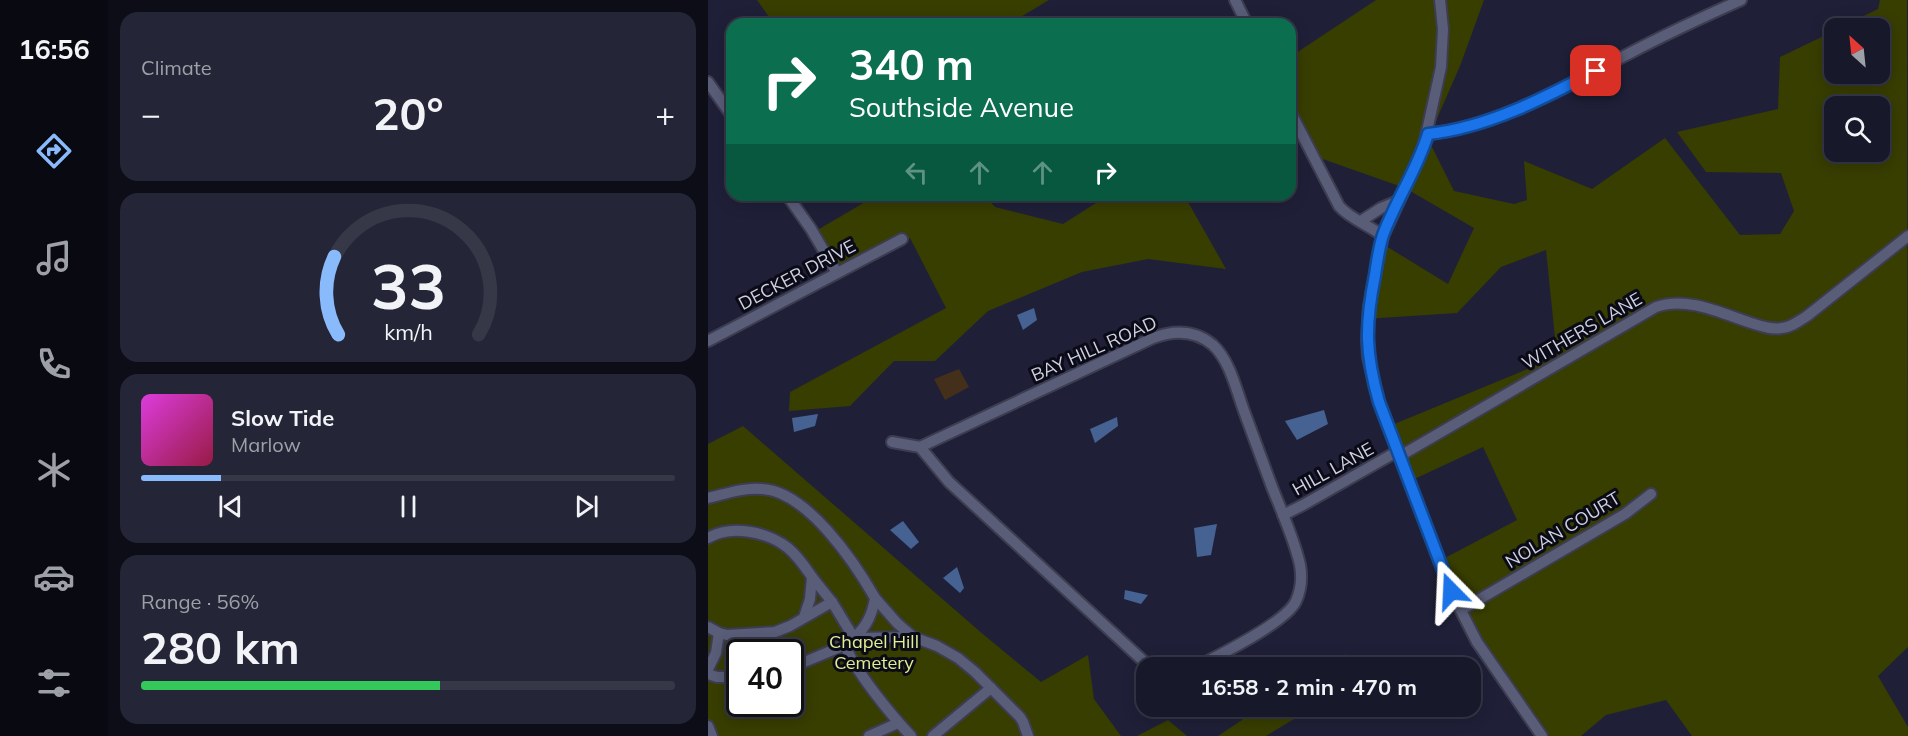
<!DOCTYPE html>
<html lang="en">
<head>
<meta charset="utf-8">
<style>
	body { margin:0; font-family:Mulish,sans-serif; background:#242536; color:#f1f3f6; height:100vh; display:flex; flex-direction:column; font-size:22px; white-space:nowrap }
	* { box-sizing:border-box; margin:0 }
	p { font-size:20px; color:#9ea0a8 }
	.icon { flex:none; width:33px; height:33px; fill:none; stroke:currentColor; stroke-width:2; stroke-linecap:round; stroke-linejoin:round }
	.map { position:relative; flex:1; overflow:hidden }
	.sheet { display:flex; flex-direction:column; gap:12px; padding:12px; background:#0d0d17; width:600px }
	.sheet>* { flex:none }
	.guide { position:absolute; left:18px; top:18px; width:570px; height:183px; border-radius:18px; box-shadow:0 3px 15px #0003,0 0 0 2px #363747; background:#0b6e4f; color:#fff; overflow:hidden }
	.needle { width:39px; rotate:333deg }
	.fabs { position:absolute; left:1116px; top:18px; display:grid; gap:12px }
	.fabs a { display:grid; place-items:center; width:66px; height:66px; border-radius:12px; background:#17182a; box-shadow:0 3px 15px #0003,0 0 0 2px #363747; font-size:30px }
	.speed { position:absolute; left:18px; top:639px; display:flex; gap:12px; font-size:30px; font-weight:700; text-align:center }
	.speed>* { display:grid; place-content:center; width:78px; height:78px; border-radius:50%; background:#17182a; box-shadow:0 3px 15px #0003,0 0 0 2px #363747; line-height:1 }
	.speed .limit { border:3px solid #111; border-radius:9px; background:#fff; color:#111 }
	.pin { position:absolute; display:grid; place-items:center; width:51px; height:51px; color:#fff; margin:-26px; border-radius:12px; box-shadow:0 3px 9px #0006 }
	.me { position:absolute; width:66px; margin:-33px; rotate:339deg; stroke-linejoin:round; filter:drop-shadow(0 0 4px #0008) }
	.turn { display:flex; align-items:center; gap:21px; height:126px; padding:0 24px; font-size:27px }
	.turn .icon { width:78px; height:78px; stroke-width:2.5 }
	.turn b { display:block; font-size:42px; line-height:51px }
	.lanes { display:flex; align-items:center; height:57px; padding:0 24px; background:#0003; justify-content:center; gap:30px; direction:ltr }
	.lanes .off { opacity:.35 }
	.big { font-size:45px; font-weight:700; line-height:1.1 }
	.sheet .widget { flex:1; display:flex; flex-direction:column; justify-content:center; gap:9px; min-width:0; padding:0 21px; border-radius:18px; background:#242536 }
	.sheet .dial { align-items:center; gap:0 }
	.dial svg { height:156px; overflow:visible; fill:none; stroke:#363747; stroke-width:7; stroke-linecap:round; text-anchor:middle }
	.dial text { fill:#f1f3f6; stroke:none }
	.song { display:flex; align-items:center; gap:18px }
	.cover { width:72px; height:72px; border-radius:9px; background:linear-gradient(135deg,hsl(300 70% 55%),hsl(340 70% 35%)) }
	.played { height:6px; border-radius:3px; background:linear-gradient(90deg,#89bafc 15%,#363747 15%) }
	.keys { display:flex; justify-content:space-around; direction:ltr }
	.heat { display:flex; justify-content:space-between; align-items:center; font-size:33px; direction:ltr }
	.charge { height:9px; border-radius:4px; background:linear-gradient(90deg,#34c759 56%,#363747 0) }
	.trip { position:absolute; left:428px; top:657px; width:345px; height:60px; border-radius:18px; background:#17182a; box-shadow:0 3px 15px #0003,0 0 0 2px #363747; font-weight:700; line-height:60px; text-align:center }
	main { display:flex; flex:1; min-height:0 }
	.tabs { display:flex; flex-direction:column; width:108px; justify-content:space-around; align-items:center; background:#090a11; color:#9ea0a8 }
	.tabs .icon { width:42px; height:42px }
	.tabs .current { color:#89bafc }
	.tabs b { font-size:27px; color:#f1f3f6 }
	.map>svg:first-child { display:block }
</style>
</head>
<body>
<main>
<nav class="tabs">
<b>16:56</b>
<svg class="icon current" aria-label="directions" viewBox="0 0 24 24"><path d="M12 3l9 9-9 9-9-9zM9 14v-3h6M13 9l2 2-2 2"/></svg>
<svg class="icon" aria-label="music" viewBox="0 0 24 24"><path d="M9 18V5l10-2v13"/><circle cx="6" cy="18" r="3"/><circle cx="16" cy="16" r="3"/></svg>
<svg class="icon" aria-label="phone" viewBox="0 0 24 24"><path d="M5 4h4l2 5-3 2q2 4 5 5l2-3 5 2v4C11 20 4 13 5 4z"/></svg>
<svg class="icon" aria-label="climate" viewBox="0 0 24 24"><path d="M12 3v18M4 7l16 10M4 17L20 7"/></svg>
<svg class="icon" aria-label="car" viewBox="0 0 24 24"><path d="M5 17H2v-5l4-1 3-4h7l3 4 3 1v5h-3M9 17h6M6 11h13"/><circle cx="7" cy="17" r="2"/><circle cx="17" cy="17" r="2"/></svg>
<svg class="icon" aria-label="filters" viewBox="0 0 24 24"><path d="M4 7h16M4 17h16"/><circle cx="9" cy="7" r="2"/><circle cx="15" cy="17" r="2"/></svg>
</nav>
<section class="sheet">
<div class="widget"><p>Climate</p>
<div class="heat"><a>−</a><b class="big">20°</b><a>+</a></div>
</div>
<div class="widget dial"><svg viewBox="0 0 100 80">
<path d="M14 69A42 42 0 1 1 86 69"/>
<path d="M14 69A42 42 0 0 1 12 29" stroke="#89bafc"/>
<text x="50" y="56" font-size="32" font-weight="700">33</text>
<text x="50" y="72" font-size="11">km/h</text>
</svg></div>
<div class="widget">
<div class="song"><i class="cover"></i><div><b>Slow Tide</b><p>Marlow</p></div></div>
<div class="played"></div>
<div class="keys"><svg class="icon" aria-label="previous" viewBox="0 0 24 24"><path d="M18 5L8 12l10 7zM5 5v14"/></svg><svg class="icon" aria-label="pause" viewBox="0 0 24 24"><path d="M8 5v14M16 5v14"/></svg><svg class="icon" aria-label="next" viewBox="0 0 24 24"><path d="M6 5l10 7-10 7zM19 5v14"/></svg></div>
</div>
<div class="widget"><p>Range · 56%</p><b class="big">280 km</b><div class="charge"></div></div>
</section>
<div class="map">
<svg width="1200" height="736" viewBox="0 0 1200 736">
	<rect width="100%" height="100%" fill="#1f2038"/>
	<g fill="#383d00" fill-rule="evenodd">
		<polygon points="49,0 341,0 301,24 66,24"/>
		<path d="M668 0H776L752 66 720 139 746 191 806 204 819 200 816 161 884 189 957 138 1032 235 1072 234 1086 211 1073 173 998 172 969 132 1070 109 1072 57 1126 31V74H1172V28H1131L1170 9 1172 0H1199L1200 647 1170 676 1200 727V736H984L958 700 898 715 873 736H836L756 623 733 560 809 520 775 447 700 482 679 427 849 357 838 250 793 267 749 313 656 319 673 243 740 284 766 228 697 188 606 156 582 107V57ZM1126 106H1172V152H1126Z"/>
		<polygon points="169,195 276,195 287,207 355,224 388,203 392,195 476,195 518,269 440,259 374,272 280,311 227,361 186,361 142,406 81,411 82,392 238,308 202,238 130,267 106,232"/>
		<path d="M35 426 276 635 333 682 380 655 386 699 413 736H0V444ZM32 652H82V704H32Z"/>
		<polygon points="638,654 642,667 618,667"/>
		<polygon points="537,707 537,706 606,707 558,736 510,736 534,720"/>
		<polygon points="460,720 479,736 429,736"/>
	</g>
	<g fill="#466292">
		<polygon points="326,308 329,320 315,330 309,315"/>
		<polygon points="616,410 620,424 589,440 577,421"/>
		<polygon points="110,414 107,426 86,432 84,418"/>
		<polygon points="409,417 410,426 387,443 382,429"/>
		<polygon points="195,521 211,542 203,549 182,530"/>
		<polygon points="509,524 503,555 489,557 486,528"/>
		<polygon points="249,567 256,588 252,593 235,578"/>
		<polygon points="417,590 440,595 433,604 416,599"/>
	</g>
	<polygon fill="#432f1a" points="251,369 261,387 237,400 226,379"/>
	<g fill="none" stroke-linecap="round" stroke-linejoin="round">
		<defs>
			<g id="minor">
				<polyline points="527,0 539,24"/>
				<polyline points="732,0 735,29 733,67 715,149 675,236 661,306 659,341 660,357 671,402 743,591 769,642 834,736"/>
				<polyline points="0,82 24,116"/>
				<path d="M582 111 631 206C642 219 661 225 675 236"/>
				<path d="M720 134C789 127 860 85 922 53 958 34 995 17 1033 0"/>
				<polyline points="79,195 103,229 129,273"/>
				<polyline points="653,221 673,208 690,201"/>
				<polyline points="0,341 194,239"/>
				<polyline points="184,442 212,447"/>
				<path d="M212 447 445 338C466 330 487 330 505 345 522 361 528 389 536 411 545 436 555 462 564 487 573 510 587 541 592 565 594 576 593 590 588 601 579 622 508 657 486 668"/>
				<polyline points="212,447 241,482 443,668"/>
				<path d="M692 456 948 307C979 296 1013 313 1043 323 1053 326 1063 330 1074 328 1084 327 1091 321 1099 316L1200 236"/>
				<path d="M0 498C17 494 37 487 54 489 99 491 147 563 167 598 164 615 159 626 146 638L124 602 104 577"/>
				<polyline points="575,515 595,505 690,451"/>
				<path d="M0 538C23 524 60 532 80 548 90 556 97 567 104 577L102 599 96 617"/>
				<polyline points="167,598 189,623 205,637"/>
				<polyline points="753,610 917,514 943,494"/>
				<polyline points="0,627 11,633 19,635 67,632 82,626 124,602"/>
				<path d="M137 645C146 670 184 716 203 736"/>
				<polyline points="82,668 137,645 146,638 205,637 229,646 250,658 267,672 312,717 315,722 320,736"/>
				<polyline points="0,669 8,653 11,633"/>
				<polyline points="0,674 9,677 32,677"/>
				<polyline points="0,726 4,736"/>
				<polyline points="161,736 190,723"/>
				<polyline points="225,736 283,688"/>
			</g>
		</defs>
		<use href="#minor" stroke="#3c3d51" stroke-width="14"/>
		<use href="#minor" stroke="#5a5d78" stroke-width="10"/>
	</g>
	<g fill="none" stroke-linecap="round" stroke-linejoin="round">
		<defs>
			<path id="route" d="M743 591 671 402C657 353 657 325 667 275 669 262 671 247 675 235 688 200 709 170 720 134 779 128 836 98 888 71"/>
		</defs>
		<use href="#route" stroke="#114b97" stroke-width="15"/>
		<use href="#route" stroke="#1a73e8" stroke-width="10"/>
	</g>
	<g text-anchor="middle" stroke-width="6" stroke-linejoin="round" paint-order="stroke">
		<g font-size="18" fill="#cfd1e1" stroke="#0a0b16">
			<text transform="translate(89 275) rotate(-28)" y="6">DECKER DRIVE</text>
			<text transform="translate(874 331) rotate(-30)" y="6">WITHERS LANE</text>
			<text transform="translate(386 349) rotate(-24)" y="6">BAY HILL ROAD</text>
			<text transform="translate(625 469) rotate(-29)" y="6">HILL LANE</text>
			<text transform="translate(855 530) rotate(-31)" y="6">NOLAN COURT</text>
		</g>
		<g font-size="18" fill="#e2ee94" stroke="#0a0b16">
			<text x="166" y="648">Chapel Hill<tspan x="166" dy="21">Cemetery</tspan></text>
		</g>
	</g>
</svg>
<div class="fabs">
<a><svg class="needle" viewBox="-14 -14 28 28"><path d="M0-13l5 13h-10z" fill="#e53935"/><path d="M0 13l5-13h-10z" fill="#9ea0a8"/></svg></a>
<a><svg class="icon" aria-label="search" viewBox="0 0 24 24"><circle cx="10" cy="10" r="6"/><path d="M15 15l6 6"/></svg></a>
</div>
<div class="speed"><div class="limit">40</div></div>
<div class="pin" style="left:888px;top:71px;background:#d93025"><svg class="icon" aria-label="arrive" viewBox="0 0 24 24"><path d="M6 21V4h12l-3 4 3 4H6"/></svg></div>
<svg class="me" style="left:743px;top:591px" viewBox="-20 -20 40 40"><path d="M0-17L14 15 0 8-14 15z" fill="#1a73e8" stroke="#fff" stroke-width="4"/></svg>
<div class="trip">16:58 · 2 min · 470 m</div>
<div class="guide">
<div class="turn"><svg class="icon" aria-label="right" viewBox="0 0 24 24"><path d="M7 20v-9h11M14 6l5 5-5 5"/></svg><div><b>340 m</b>Southside Avenue</div></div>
<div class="lanes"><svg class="icon off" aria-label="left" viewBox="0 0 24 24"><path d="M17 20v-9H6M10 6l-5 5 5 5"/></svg><svg class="icon off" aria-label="ahead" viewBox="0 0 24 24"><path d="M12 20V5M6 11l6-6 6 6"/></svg><svg class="icon off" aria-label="ahead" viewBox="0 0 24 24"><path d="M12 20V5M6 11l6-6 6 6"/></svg><svg class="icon" aria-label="right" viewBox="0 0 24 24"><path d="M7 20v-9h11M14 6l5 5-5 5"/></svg></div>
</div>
</div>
</main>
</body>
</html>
